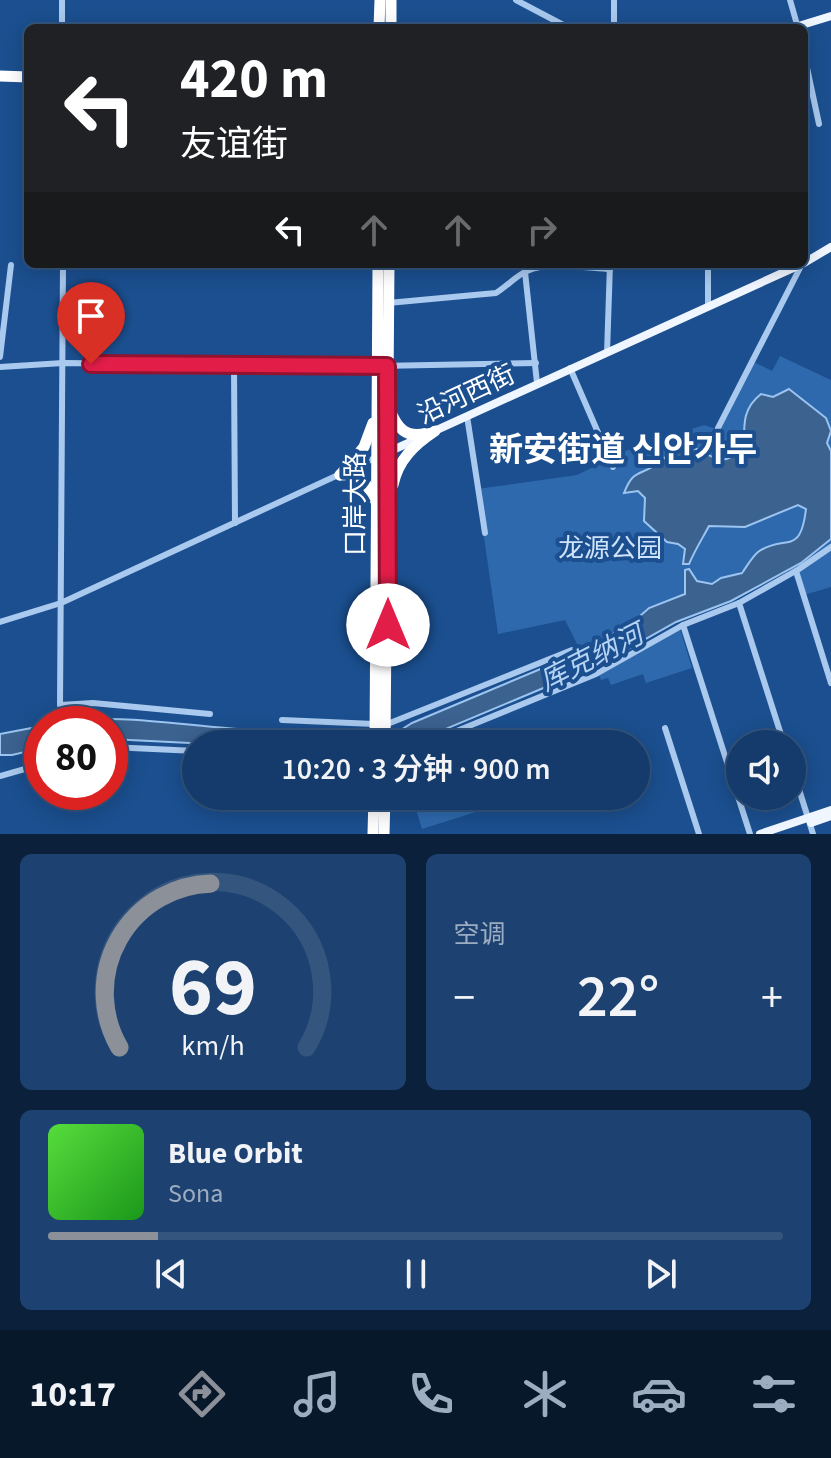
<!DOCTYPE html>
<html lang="zh">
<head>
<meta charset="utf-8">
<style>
	body { margin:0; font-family:"Source Sans 3","Noto Sans SC","Noto Sans KR",sans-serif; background:#1d4271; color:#f1f3f6; height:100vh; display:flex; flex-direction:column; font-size:30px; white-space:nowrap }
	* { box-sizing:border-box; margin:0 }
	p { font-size:26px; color:#9dadc1 }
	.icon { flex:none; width:44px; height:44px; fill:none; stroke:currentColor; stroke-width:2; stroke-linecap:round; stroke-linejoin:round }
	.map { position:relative; height:834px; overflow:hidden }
	.panel { display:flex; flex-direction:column; gap:20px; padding:20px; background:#0b203b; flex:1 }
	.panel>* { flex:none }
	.guide { position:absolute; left:24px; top:24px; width:784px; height:244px; border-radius:12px; box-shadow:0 4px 20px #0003,0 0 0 2px #33557e; background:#202124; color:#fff; overflow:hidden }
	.controls { position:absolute; left:726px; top:730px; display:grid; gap:16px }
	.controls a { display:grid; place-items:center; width:80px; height:80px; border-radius:50%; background:#143b6b; box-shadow:0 4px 20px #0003,0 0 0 2px #33557e; font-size:40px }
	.speed { position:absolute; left:24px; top:706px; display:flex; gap:16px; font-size:40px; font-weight:700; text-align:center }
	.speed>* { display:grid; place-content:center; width:104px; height:104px; border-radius:50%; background:#143b6b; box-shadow:0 4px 20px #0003,0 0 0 2px #33557e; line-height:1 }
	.speed .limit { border:12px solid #d22; background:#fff; color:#111 }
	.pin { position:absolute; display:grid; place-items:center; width:68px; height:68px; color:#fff; margin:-82px -34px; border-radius:50% 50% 50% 0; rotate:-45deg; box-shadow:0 0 8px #0007 }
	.pin .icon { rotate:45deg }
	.me { position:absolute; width:88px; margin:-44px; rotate:0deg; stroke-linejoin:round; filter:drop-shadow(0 0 6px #0008) }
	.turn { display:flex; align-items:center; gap:28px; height:168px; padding:0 24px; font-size:36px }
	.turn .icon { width:104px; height:104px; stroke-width:2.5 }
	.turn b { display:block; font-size:56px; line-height:68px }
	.lanes { display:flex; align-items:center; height:76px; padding:0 24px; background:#0003; justify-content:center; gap:40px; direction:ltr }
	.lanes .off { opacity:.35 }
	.big { font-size:60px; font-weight:600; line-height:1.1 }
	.panel .widget { flex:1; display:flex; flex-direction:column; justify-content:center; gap:12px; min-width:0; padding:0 28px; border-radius:12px; background:#1d4271 }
	.panel .dial { align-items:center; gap:0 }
	.dial svg { height:208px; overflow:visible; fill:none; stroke:#33557e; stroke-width:7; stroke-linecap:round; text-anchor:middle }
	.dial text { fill:#f1f3f6; stroke:none }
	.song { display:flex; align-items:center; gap:24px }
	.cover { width:96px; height:96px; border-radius:12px; background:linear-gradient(135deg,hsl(110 70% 55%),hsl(120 70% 35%)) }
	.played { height:8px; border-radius:4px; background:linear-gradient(90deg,#8c9099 15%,#33557e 15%) }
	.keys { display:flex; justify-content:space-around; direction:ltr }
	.heat { display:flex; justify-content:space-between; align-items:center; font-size:44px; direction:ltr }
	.panel .tiles { flex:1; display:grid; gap:20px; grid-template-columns:1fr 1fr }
	.widget:last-child { grid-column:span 2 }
	.trip { position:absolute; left:182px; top:730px; width:468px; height:80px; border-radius:40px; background:#143b6b; box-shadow:0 4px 20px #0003,0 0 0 2px #33557e; font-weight:600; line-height:80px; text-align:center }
	.tabs { display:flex; height:128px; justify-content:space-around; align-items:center; background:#08182b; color:#9dadc1 }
	.tabs .icon { width:56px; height:56px }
	.tabs .selected { color:#8c9099 }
	.tabs b { font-size:36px; color:#f1f3f6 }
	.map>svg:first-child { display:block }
</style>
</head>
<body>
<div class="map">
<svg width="831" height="834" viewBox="0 0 831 834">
	<rect width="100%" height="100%" fill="#1b4f8f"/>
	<g fill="#2e69ad">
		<polygon points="780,356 831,380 831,587 804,595 781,552 580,650 565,620 498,634 477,489 577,475 636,446 704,425 719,430 754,362 772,371"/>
		<polygon points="680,629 692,668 646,683 643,674 611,685 608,678 601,680 599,675"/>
		<polygon points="412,796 502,796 504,803 422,829"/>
	</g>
	<g fill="#3c6290" stroke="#9cc4f0" stroke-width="2">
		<path d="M789 389 826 418 831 431 827 443 831 451V539L801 563 731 601 676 622 603 663 410 744H210L110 739V724H54C115 712 176 725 238 729 289 733 341 733 393 735L412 723 581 652 632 623 649 608 685 594V570L689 569 697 581 712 584 721 578 742 573C747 566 752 557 758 552 785 533 800 558 806 509L798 505 745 527 709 526C702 539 695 550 689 564H683L685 549 678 544 667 542 644 521 645 498 638 491 624 493C633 470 638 476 656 465 665 459 669 451 681 448 709 443 714 476 744 448 744 425 742 409 761 394L773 397Z"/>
		<polygon points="42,726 42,748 12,755 0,755 0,734"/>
	</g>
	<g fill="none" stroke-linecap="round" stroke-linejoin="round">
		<g stroke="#a9c9ee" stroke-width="6">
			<polyline points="516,0 569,28"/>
			<polyline points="790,0 798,28"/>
			<polyline points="62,28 62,0"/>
			<polyline points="614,28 614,0"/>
			<polyline points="804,54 819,124"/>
			<polyline points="63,264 60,705 93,703 210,714"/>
			<polyline points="708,264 708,306"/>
			<polyline points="525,272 537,383"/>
			<path d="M388 303 496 293C506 287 517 275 527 271 547 261 588 268 610 269"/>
			<polyline points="607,353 610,264"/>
			<polyline points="0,357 11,265"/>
			<polyline points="234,365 235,523"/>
			<polyline points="0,367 63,363 378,366 536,363"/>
			<polyline points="570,368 613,467"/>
			<polyline points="467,416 485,533"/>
			<polyline points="718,428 802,264"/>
			<polyline points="796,571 831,683"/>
			<polyline points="739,603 784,744"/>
			<polyline points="0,622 61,603 377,457"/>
			<polyline points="683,625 750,834"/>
			<polyline points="282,720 374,724"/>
			<polyline points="385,725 572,650"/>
			<polyline points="665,728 699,834"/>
			<polyline points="425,744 596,674 683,625 739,603 799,569 831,547"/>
			<polyline points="110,747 196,751"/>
			<polyline points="792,767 813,834"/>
			<polyline points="0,776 42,764"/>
		</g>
		<g stroke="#f0f6ff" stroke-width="8">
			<polyline points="792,28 831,16"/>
			<polyline points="804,263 831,247"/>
			<polyline points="384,454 802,264"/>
			<polyline points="811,823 831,816"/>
			<polyline points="760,834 831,810"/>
		</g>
		<g stroke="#fff" stroke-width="11">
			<polyline points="379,28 380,0"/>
			<polyline points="391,28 391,0"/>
			<polyline points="0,76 28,77"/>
			<path d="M390 410C397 428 406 439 427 433"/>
			<polyline points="340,475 364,447 373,423"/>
			<path d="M340 475C361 473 366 481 374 499"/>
			<path d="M393 485C398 460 414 445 435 431"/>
			<polyline points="375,744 378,264"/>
			<polyline points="385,744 389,264"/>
			<polyline points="373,834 374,796"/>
			<polyline points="384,834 385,796"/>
		</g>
	</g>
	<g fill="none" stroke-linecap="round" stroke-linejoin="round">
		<defs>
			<polyline id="route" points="91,364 387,366 388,625"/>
		</defs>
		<use href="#route" stroke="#92132f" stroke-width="20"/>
		<use href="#route" stroke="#e11d48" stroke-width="14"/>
	</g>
	<g text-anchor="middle" stroke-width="8" stroke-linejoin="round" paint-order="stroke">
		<g font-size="26" fill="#fff" stroke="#1b4f8f">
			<text transform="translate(466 394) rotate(-25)" y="9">沿河西街</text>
			<text transform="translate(355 504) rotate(-90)" y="9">口岸大路</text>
		</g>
		<g font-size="26" fill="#cfe3fa" stroke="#1b4f8f">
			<text x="610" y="557">龙源公园</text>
		</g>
		<g font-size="28" font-style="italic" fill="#b5d3f5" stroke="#1b4f8f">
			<text transform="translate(591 657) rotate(-27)" y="10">库克纳河</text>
		</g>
		<g font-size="34" font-weight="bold" fill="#fff" stroke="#1b4f8f">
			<text x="623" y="461">新安街道 신안가두</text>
		</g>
	</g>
</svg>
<div class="controls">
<a><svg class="icon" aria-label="sound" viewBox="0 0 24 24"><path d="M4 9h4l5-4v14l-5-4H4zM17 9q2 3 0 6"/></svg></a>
</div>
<div class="speed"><div class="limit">80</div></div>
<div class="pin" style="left:91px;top:364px;background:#d93025"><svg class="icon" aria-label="arrive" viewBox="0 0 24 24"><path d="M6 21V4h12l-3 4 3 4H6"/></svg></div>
<svg class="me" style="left:388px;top:625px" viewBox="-20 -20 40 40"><circle r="19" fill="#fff"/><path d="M0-13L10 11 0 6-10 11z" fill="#e11d48"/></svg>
<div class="trip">10:20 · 3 分钟 · 900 m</div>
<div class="guide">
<div class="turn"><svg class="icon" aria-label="left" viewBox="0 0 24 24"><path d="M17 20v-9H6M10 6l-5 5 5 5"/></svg><div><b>420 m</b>友谊街</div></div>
<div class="lanes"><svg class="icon" aria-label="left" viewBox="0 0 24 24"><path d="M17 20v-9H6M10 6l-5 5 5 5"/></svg><svg class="icon off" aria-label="ahead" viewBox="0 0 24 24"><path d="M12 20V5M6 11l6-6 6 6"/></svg><svg class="icon off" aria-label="ahead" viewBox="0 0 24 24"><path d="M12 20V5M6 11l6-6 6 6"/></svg><svg class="icon off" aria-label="right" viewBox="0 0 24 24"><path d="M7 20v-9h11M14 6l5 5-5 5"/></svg></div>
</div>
</div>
<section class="panel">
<div class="tiles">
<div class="widget dial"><svg viewBox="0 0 100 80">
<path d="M14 69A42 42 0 1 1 86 69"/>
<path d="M14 69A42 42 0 0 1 49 6" stroke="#8c9099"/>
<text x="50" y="56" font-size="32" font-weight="700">69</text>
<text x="50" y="72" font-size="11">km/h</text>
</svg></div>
<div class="widget"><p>空调</p>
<div class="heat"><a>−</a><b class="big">22°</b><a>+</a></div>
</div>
<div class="widget">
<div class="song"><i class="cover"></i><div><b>Blue Orbit</b><p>Sona</p></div></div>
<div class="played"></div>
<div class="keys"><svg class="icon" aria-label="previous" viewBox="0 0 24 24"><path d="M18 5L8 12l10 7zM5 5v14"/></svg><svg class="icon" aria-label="pause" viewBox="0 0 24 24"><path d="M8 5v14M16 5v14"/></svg><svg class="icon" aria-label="next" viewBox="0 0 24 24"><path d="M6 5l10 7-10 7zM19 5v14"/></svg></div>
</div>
</div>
</section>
<nav class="tabs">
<b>10:17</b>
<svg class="icon selected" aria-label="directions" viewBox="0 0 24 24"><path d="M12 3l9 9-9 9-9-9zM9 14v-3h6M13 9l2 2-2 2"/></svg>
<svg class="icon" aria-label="music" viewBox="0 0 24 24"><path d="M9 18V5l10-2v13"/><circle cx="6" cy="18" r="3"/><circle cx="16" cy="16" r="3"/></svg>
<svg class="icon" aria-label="phone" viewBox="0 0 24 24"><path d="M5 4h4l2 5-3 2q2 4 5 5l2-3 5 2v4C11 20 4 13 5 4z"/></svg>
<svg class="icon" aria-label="climate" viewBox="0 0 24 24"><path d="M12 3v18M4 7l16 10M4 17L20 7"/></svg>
<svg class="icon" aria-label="car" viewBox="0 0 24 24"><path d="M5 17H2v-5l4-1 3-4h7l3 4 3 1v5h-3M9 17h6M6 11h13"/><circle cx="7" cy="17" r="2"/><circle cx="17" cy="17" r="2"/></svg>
<svg class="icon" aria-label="filters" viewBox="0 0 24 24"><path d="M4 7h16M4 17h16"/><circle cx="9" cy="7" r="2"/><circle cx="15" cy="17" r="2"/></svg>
</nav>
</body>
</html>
